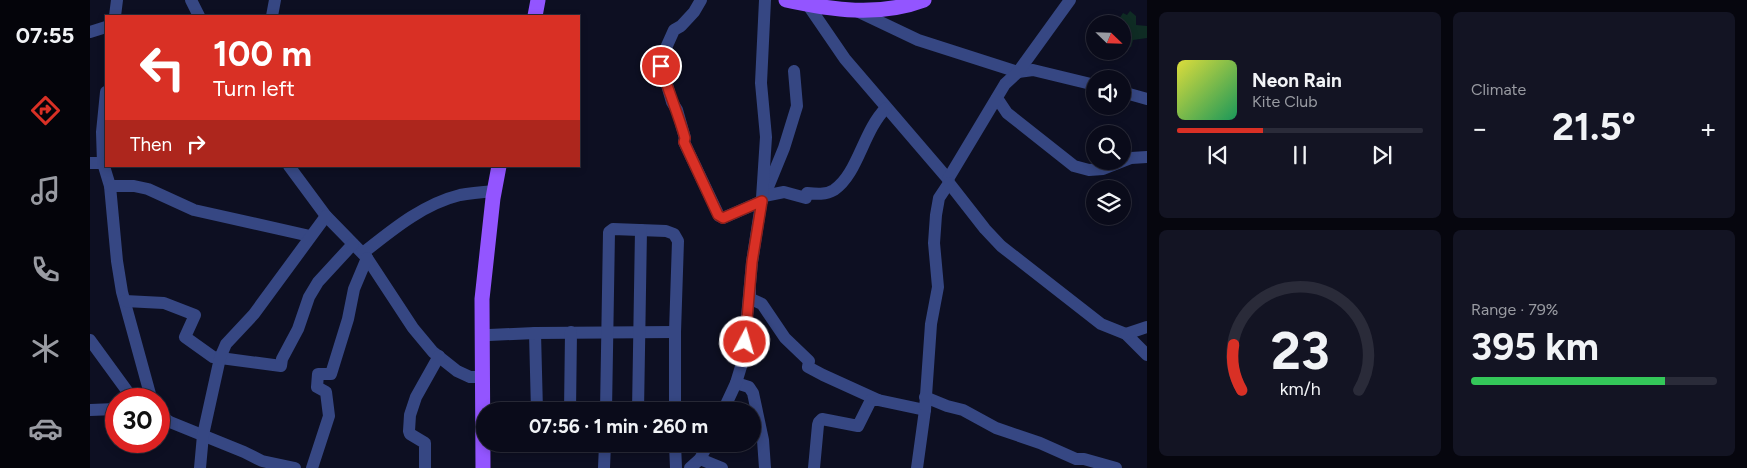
<!DOCTYPE html>
<html lang="en">
<head>
<meta charset="utf-8">
<style>
	body { margin:0; font-family:Figtree,sans-serif; background:#131423; color:#f1f3f6; height:100vh; display:flex; flex-direction:column; font-size:19px; white-space:nowrap }
	* { box-sizing:border-box; margin:0 }
	p { font-size:16px; color:#999ba2 }
	.icon { flex:none; width:28px; height:28px; fill:none; stroke:currentColor; stroke-width:2; stroke-linecap:round; stroke-linejoin:round }
	.map { position:relative; flex:1; overflow:hidden }
	.side { display:flex; flex-direction:column; gap:12px; padding:12px; background:#06060e; width:600px }
	.side>* { flex:none }
	.hud { position:absolute; left:15px; top:15px; width:475px; height:152px; border-radius:0px; box-shadow:0 2px 8px #0003,0 0 0 1px #2a2b39; background:#d93025; color:#fff; overflow:hidden }
	.needle { width:32px; rotate:113deg }
	.controls { position:absolute; left:996px; top:15px; display:grid; gap:10px }
	.controls a { display:grid; place-items:center; width:45px; height:45px; border-radius:50%; background:#0a0b1a; box-shadow:0 2px 8px #0003,0 0 0 1px #2a2b39; font-size:25px }
	.speed { position:absolute; left:15px; top:388px; display:flex; gap:10px; font-size:25px; font-weight:700; text-align:center }
	.speed>* { display:grid; place-content:center; width:65px; height:65px; border-radius:50%; background:#0a0b1a; box-shadow:0 2px 8px #0003,0 0 0 1px #2a2b39; line-height:1 }
	.speed .limit { border:8px solid #d22; background:#fff; color:#111 }
	.pin { position:absolute; display:grid; place-items:center; width:42px; height:42px; color:#fff; margin:-21px; border:2px solid #fff; border-radius:50%; box-shadow:0 1px 5px #0007 }
	.me { position:absolute; width:55px; margin:-28px; rotate:6deg; stroke-linejoin:round; filter:drop-shadow(0 0 4px #0008) }
	.turn { display:flex; align-items:center; gap:18px; height:105px; padding:0 25px; font-size:22px }
	.turn .icon { width:65px; height:65px; stroke-width:2.5 }
	.turn b { display:block; font-size:35px; line-height:42px }
	.then { display:flex; align-items:center; height:48px; padding:0 25px; background:#0003; gap:10px; font-size:19px }
	.big { font-size:38px; font-weight:700; line-height:1.1 }
	.side .tile { flex:1; display:flex; flex-direction:column; justify-content:center; gap:8px; min-width:0; padding:0 18px; border-radius:8px; background:#131423 }
	.side .dial { align-items:center; gap:0 }
	.dial svg { height:130px; overflow:visible; fill:none; stroke:#2a2b39; stroke-width:7; stroke-linecap:round; text-anchor:middle }
	.dial text { fill:#f1f3f6; stroke:none }
	.song { display:flex; align-items:center; gap:15px }
	.cover { width:60px; height:60px; border-radius:8px; background:linear-gradient(135deg,hsl(60 70% 55%),hsl(150 70% 35%)) }
	.played { height:5px; border-radius:2px; background:linear-gradient(90deg,#d93025 35%,#2a2b39 35%) }
	.keys { display:flex; justify-content:space-around; direction:ltr }
	.heat { display:flex; justify-content:space-between; align-items:center; font-size:28px; direction:ltr }
	.charge { height:8px; border-radius:4px; background:linear-gradient(90deg,#34c759 79%,#2a2b39 0) }
	.side .tiles { flex:1; display:grid; gap:12px; grid-template-columns:repeat(2,1fr) }
	.trip { position:absolute; left:386px; top:402px; width:285px; height:50px; border-radius:25px; background:#0a0b1a; box-shadow:0 2px 8px #0003,0 0 0 1px #2a2b39; font-weight:700; line-height:50px; text-align:center }
	main { display:flex; flex:1; min-height:0 }
	.dock { display:flex; flex-direction:column; width:90px; justify-content:space-around; align-items:center; background:#04040a; color:#999ba2 }
	.dock .icon { width:35px; height:35px }
	.dock .on { color:#d93025 }
	.dock b { font-size:22px; color:#f1f3f6 }
	.map>svg:first-child { display:block }
</style>
</head>
<body>
<main>
<nav class="dock">
<b>07:55</b>
<svg class="icon on" aria-label="directions" viewBox="0 0 24 24"><path d="M12 3l9 9-9 9-9-9zM9 14v-3h6M13 9l2 2-2 2"/></svg>
<svg class="icon" aria-label="music" viewBox="0 0 24 24"><path d="M9 18V5l10-2v13"/><circle cx="6" cy="18" r="3"/><circle cx="16" cy="16" r="3"/></svg>
<svg class="icon" aria-label="phone" viewBox="0 0 24 24"><path d="M5 4h4l2 5-3 2q2 4 5 5l2-3 5 2v4C11 20 4 13 5 4z"/></svg>
<svg class="icon" aria-label="climate" viewBox="0 0 24 24"><path d="M12 3v18M4 7l16 10M4 17L20 7"/></svg>
<svg class="icon" aria-label="car" viewBox="0 0 24 24"><path d="M5 17H2v-5l4-1 3-4h7l3 4 3 1v5h-3M9 17h6M6 11h13"/><circle cx="7" cy="17" r="2"/><circle cx="17" cy="17" r="2"/></svg>
</nav>
<div class="map">
<svg width="1057" height="468" viewBox="0 0 1057 468">
	<rect width="100%" height="100%" fill="#0d0f22"/>
	<polygon fill="#0f2c24" points="1040,11 1046,16 1046,25 1057,26 1057,38 1043,40 1041,47 1033,46 1032,24 1026,24 1033,13 1037,15"/>
	<g fill="none" stroke-linecap="round" stroke-linejoin="round">
		<g stroke="#364783" stroke-width="12">
			<polyline points="101,0 109,16"/>
			<polyline points="611,0 604,12 591,26 584,30 571,59 575,78 582,102 587,110 595,138 594,142 629,216 633,218 672,201"/>
			<polyline points="718,5 755,59 858,179 859,183 895,229 911,246 1011,324 1036,334 1057,355"/>
			<polyline points="767,11 828,40 928,72 943,70 1005,85"/>
			<polyline points="25,16 27,0"/>
			<polyline points="182,16 185,0"/>
			<polyline points="0,32 16,27"/>
			<polyline points="16,92 12,132 13,163 20,186 27,261 32,292 60,394 59,399"/>
			<polyline points="1032,92 1057,99"/>
			<polyline points="907,98 917,113 984,166 999,170 1013,169 1041,158 1057,157"/>
			<polyline points="0,163 13,163"/>
			<polyline points="199,166 236,216 277,258 323,328 343,352 367,371 380,377 392,377"/>
			<polyline points="858,179 915,84 928,72 980,0"/>
			<polyline points="20,186 44,186 58,189 104,210 220,236"/>
			<polyline points="676,192 694,148 707,106 704,71"/>
			<path d="M674 196 694 192 716 198 717 193C726 194 736 195 744 190 768 174 773 131 796 108"/>
			<path d="M273 253C302 230 333 204 370 195 381 193 393 192 405 191"/>
			<polyline points="660,290 660,297 661,299 672,304 695,338 719,361 718,367 733,375 788,400"/>
			<polyline points="35,301 74,303 105,315 95,337 123,357 191,366 192,359 208,329 219,297 228,282 263,244"/>
			<polyline points="445,333 447,411"/>
			<polyline points="1036,334 1057,327"/>
			<polyline points="399,335 445,333 585,332"/>
			<polyline points="0,340 43,399"/>
			<polyline points="646,383 659,387 663,393 673,440 675,468"/>
			<polyline points="835,397 857,406 873,410 906,428 950,443 986,459 994,459 1026,468"/>
			<polyline points="0,410 26,409"/>
			<polyline points="480,411 481,332"/>
			<polyline points="516,411 519,232 523,229 576,231 584,234 588,241 585,332 585,411"/>
			<polyline points="548,411 551,230"/>
			<polyline points="633,411 646,383 653,360 662,262 672,198 676,137 671,83 675,0"/>
			<polyline points="69,415 80,422 154,452 172,461 205,468"/>
			<polyline points="585,444 586,468"/>
			<polyline points="610,459 632,468"/>
			<polyline points="110,468 113,435 130,358 136,344 164,314 236,216"/>
			<polyline points="222,468 239,416 236,392 227,387 228,374 241,374 258,319 264,289 277,258"/>
			<polyline points="335,468 335,443 320,434 319,431 320,415 326,397 349,356"/>
			<polyline points="514,468 515,444"/>
			<polyline points="600,468 610,459 618,444"/>
			<polyline points="724,468 728,425 729,422 732,419 768,426 781,400 788,400 835,410"/>
			<polyline points="827,468 835,410 841,324 848,287 844,243 846,215 849,198 859,183"/>
		</g>
		<g stroke="#9355ff" stroke-width="15">
			<path d="M696 0C741 10 789 17 834 0"/>
			<polyline points="445,16 448,0"/>
			<polyline points="393,468 392,299 403,198 409,166"/>
		</g>
	</g>
	<g fill="none" stroke-linecap="round" stroke-linejoin="round">
		<defs>
			<path id="route" d="M571 66C578 91 588 113 595 138L594 142 628 215 633 218 672 201 662 262 655 342"/>
		</defs>
		<use href="#route" stroke="#8d1f18" stroke-width="12"/>
		<use href="#route" stroke="#d93025" stroke-width="9"/>
	</g>
</svg>
<div class="controls">
<a><svg class="needle" viewBox="-14 -14 28 28"><path d="M0-13l5 13h-10z" fill="#e53935"/><path d="M0 13l5-13h-10z" fill="#999ba2"/></svg></a>
<a><svg class="icon" aria-label="sound" viewBox="0 0 24 24"><path d="M4 9h4l5-4v14l-5-4H4zM17 9q2 3 0 6"/></svg></a>
<a><svg class="icon" aria-label="search" viewBox="0 0 24 24"><circle cx="10" cy="10" r="6"/><path d="M15 15l6 6"/></svg></a>
<a><svg class="icon" aria-label="layers" viewBox="0 0 24 24"><path d="M12 4l9 5-9 5-9-5zM3 14l9 5 9-5"/></svg></a>
</div>
<div class="speed"><div class="limit">30</div></div>
<div class="pin" style="left:571px;top:66px;background:#d93025"><svg class="icon" aria-label="arrive" viewBox="0 0 24 24"><path d="M6 21V4h12l-3 4 3 4H6"/></svg></div>
<svg class="me" style="left:655px;top:342px" viewBox="-20 -20 40 40"><circle r="17" fill="#d93025" stroke="#fff" stroke-width="3"/><path d="M0-11L8 9 0 5-8 9z" fill="#fff"/></svg>
<div class="trip">07:56 · 1 min · 260 m</div>
<div class="hud">
<div class="turn"><svg class="icon" aria-label="left" viewBox="0 0 24 24"><path d="M17 20v-9H6M10 6l-5 5 5 5"/></svg><div><b>100 m</b>Turn left</div></div>
<div class="then">Then<svg class="icon" aria-label="right" viewBox="0 0 24 24"><path d="M7 20v-9h11M14 6l5 5-5 5"/></svg></div>
</div>
</div>
<section class="side">
<div class="tiles">
<div class="tile">
<div class="song"><i class="cover"></i><div><b>Neon Rain</b><p>Kite Club</p></div></div>
<div class="played"></div>
<div class="keys"><svg class="icon" aria-label="previous" viewBox="0 0 24 24"><path d="M18 5L8 12l10 7zM5 5v14"/></svg><svg class="icon" aria-label="pause" viewBox="0 0 24 24"><path d="M8 5v14M16 5v14"/></svg><svg class="icon" aria-label="next" viewBox="0 0 24 24"><path d="M6 5l10 7-10 7zM19 5v14"/></svg></div>
</div>
<div class="tile"><p>Climate</p>
<div class="heat"><a>−</a><b class="big">21.5°</b><a>+</a></div>
</div>
<div class="tile dial"><svg viewBox="0 0 100 80">
<path d="M14 69A42 42 0 1 1 86 69"/>
<path d="M14 69A42 42 0 0 1 9 41" stroke="#d93025"/>
<text x="50" y="56" font-size="32" font-weight="700">23</text>
<text x="50" y="72" font-size="11">km/h</text>
</svg></div>
<div class="tile"><p>Range · 79%</p><b class="big">395 km</b><div class="charge"></div></div>
</div>
</section>
</main>
</body>
</html>
